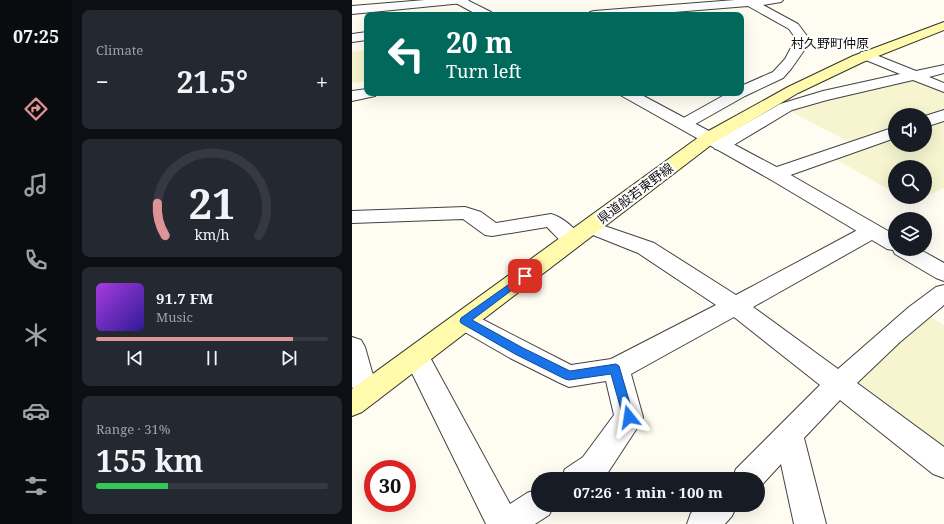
<!DOCTYPE html>
<html lang="en">
<head>
<meta charset="utf-8">
<style>
	body { margin:0; font-family:"Noto Serif","Noto Sans JP",serif; background:#242831; color:#f1f3f6; height:100vh; display:flex; flex-direction:column; font-size:15px; white-space:nowrap }
	* { box-sizing:border-box; margin:0 }
	p { font-size:13px; color:#9ea1a6 }
	.icon { flex:none; width:22px; height:22px; fill:none; stroke:currentColor; stroke-width:2; stroke-linecap:round; stroke-linejoin:round }
	.map { position:relative; flex:1; overflow:hidden }
	.panel { display:flex; flex-direction:column; gap:10px; padding:10px; background:#0d0f14; width:280px }
	.panel>* { flex:none }
	.guide { position:absolute; left:12px; top:12px; width:380px; height:84px; border-radius:8px; box-shadow:0 4px 16px #0002; background:#00695c; color:#fff; overflow:hidden }
	.tools { position:absolute; left:536px; top:108px; display:grid; gap:8px }
	.tools a { display:grid; place-items:center; width:44px; height:44px; border-radius:50%; background:#171b24; box-shadow:0 4px 16px #0002; font-size:20px }
	.speed { position:absolute; left:12px; top:460px; display:flex; gap:8px; font-size:20px; font-weight:700; text-align:center }
	.speed>* { display:grid; place-content:center; width:52px; height:52px; border-radius:50%; background:#171b24; box-shadow:0 4px 16px #0002; line-height:1 }
	.speed .limit { border:6px solid #d22; background:#fff; color:#111 }
	.pin { position:absolute; display:grid; place-items:center; width:34px; height:34px; color:#fff; margin:-17px; border-radius:8px; box-shadow:0 2px 6px #0006 }
	.me { position:absolute; width:44px; margin:-22px; rotate:345deg; stroke-linejoin:round; filter:drop-shadow(0 0 3px #0008) }
	.turn { display:flex; align-items:center; gap:14px; height:84px; padding:0 16px; font-size:18px }
	.turn .icon { width:52px; height:52px; stroke-width:2.5 }
	.turn b { display:block; font-size:28px; line-height:34px }
	.big { font-size:30px; font-weight:700; line-height:1.1 }
	.panel .widget { flex:1; display:flex; flex-direction:column; justify-content:center; gap:6px; min-width:0; padding:0 14px; border-radius:8px; background:#242831 }
	.panel .dial { align-items:center; gap:0 }
	.dial svg { height:104px; overflow:visible; fill:none; stroke:#363941; stroke-width:7; stroke-linecap:round; text-anchor:middle }
	.dial text { fill:#f1f3f6; stroke:none }
	.song { display:flex; align-items:center; gap:12px }
	.cover { width:48px; height:48px; border-radius:6px; background:linear-gradient(135deg,hsl(280 70% 55%),hsl(250 70% 35%)) }
	.played { height:4px; border-radius:2px; background:linear-gradient(90deg,#de9496 85%,#363941 85%) }
	.keys { display:flex; justify-content:space-around; direction:ltr }
	.heat { display:flex; justify-content:space-between; align-items:center; font-size:22px; direction:ltr }
	.charge { height:6px; border-radius:3px; background:linear-gradient(90deg,#34c759 31%,#363941 0) }
	.trip { position:absolute; left:179px; top:472px; width:234px; height:40px; border-radius:20px; background:#171b24; box-shadow:0 4px 16px #0002; font-weight:700; line-height:40px; text-align:center }
	main { display:flex; flex:1; min-height:0 }
	.tab-bar { display:flex; flex-direction:column; width:72px; justify-content:space-around; align-items:center; background:#090b0e; color:#9ea1a6 }
	.tab-bar .icon { width:28px; height:28px }
	.tab-bar .selected { color:#de9496 }
	.tab-bar b { font-size:18px; color:#f1f3f6 }
	.map>svg:first-child { display:block }
</style>
</head>
<body>
<main>
<nav class="tab-bar">
<b>07:25</b>
<svg class="icon selected" aria-label="directions" viewBox="0 0 24 24"><path d="M12 3l9 9-9 9-9-9zM9 14v-3h6M13 9l2 2-2 2"/></svg>
<svg class="icon" aria-label="music" viewBox="0 0 24 24"><path d="M9 18V5l10-2v13"/><circle cx="6" cy="18" r="3"/><circle cx="16" cy="16" r="3"/></svg>
<svg class="icon" aria-label="phone" viewBox="0 0 24 24"><path d="M5 4h4l2 5-3 2q2 4 5 5l2-3 5 2v4C11 20 4 13 5 4z"/></svg>
<svg class="icon" aria-label="climate" viewBox="0 0 24 24"><path d="M12 3v18M4 7l16 10M4 17L20 7"/></svg>
<svg class="icon" aria-label="car" viewBox="0 0 24 24"><path d="M5 17H2v-5l4-1 3-4h7l3 4 3 1v5h-3M9 17h6M6 11h13"/><circle cx="7" cy="17" r="2"/><circle cx="17" cy="17" r="2"/></svg>
<svg class="icon" aria-label="filters" viewBox="0 0 24 24"><path d="M4 7h16M4 17h16"/><circle cx="9" cy="7" r="2"/><circle cx="15" cy="17" r="2"/></svg>
</nav>
<section class="panel">
<div class="widget"><p>Climate</p>
<div class="heat"><a>−</a><b class="big">21.5°</b><a>+</a></div>
</div>
<div class="widget dial"><svg viewBox="0 0 100 80">
<path d="M14 69A42 42 0 1 1 86 69"/>
<path d="M14 69A42 42 0 0 1 8 44" stroke="#de9496"/>
<text x="50" y="56" font-size="32" font-weight="700">21</text>
<text x="50" y="72" font-size="11">km/h</text>
</svg></div>
<div class="widget">
<div class="song"><i class="cover"></i><div><b>91.7 FM</b><p>Music</p></div></div>
<div class="played"></div>
<div class="keys"><svg class="icon" aria-label="previous" viewBox="0 0 24 24"><path d="M18 5L8 12l10 7zM5 5v14"/></svg><svg class="icon" aria-label="pause" viewBox="0 0 24 24"><path d="M8 5v14M16 5v14"/></svg><svg class="icon" aria-label="next" viewBox="0 0 24 24"><path d="M6 5l10 7-10 7zM19 5v14"/></svg></div>
</div>
<div class="widget"><p>Range · 31%</p><b class="big">155 km</b><div class="charge"></div></div>
</section>
<div class="map">
<svg width="592" height="524" viewBox="0 0 592 524">
	<rect width="100%" height="100%" fill="#fffdf1"/>
	<g fill="#f6f5d0">
		<polygon points="15,50 15,81 0,83 0,52"/>
		<polygon points="564,78 592,89 592,114 573,120 573,115 543,115 543,131 503,145 434,109"/>
		<polygon points="592,117 592,188 562,203 550,197 573,197 573,167 543,167 543,193 478,156 543,134 543,145 573,145 573,124"/>
		<polygon points="574,314 592,325 592,457 497,385"/>
	</g>
	<g fill="none" stroke-linecap="round" stroke-linejoin="round">
		<defs>
			<g id="minor">
				<polygon points="73,0 117,0 115,2 111,3 0,14 0,6"/>
				<polygon points="383,0 431,0 429,2 411,5 446,24 455,36 453,49 439,69 431,78 393,96 338,127 332,129 326,127 324,124 326,121 376,93 389,93 389,86 421,72 433,59 442,42 442,36 437,29 396,6 285,15 236,15 238,12 242,11"/>
				<polygon points="15,32 15,40 0,42 0,34"/>
				<polygon points="514,51 564,71 592,65 592,73 577,77 592,83 592,92 561,80 475,100 440,110 375,149 369,150 363,149 360,145 363,141 428,104 471,91 548,74 509,58 507,55 509,52"/>
				<polygon points="15,89 15,93 26,93 23,96 0,101 0,91"/>
				<polygon points="592,110 592,121 573,127 573,116"/>
				<polygon points="543,127 543,138 430,178 423,180 416,178 414,174 416,170"/>
				<path d="M113 207 129 212 144 223 199 214C211 217 225 230 232 240L228 245C213 249 205 237 195 227L140 236 133 235 111 219 0 223V211Z"/>
				<polygon points="238,221 302,243 384,295 513,226 520,225 527,226 530,231 527,236 401,307 486,369 557,307 584,287 592,285 592,305 548,342 505,383 592,447 592,478 581,474 488,400 452,438 474,524 442,524 429,464 406,489 406,479 380,479 384,469 468,385 382,317 279,374 291,417 287,425 253,477 249,479 209,479 213,469 231,457 262,415 254,381 217,387 208,383 158,358 104,327 101,321 104,315 113,312 122,315 219,365 259,359 364,305 286,253 231,231 228,227 231,223"/>
				<polygon points="0,337 9,340 13,347 20,372 30,392 26,400 16,403 6,400 0,387"/>
				<polygon points="65,347 74,350 158,504 175,493 186,489 186,505 202,505 197,515 183,524 134,524 52,357 56,350"/>
				<polygon points="347,505 385,505 380,516 373,524 335,524 339,513"/>
			</g>
			<g id="tertiary">
				<polygon points="100,0 115,0 139,12 141,15 126,15 102,2"/>
				<polygon points="267,93 286,93 430,170 543,235 543,249 567,249 592,263 592,281 584,278 543,254 541,250 535,249 416,178 270,96"/>
			</g>
			<polygon id="secondary" points="592,22 592,30 511,62 446,93 363,142 10,412 0,416 0,389 351,134 436,87 501,56"/>
		</defs>
		<use href="#minor" stroke="#424242" stroke-width="2"/>
		<use href="#tertiary" stroke="#424242" stroke-width="2"/>
		<use href="#secondary" stroke="#313131" stroke-width="2"/>
		<use href="#minor" fill="#fff" fill-rule="evenodd"/>
		<use href="#tertiary" fill="#fff" fill-rule="evenodd"/>
		<use href="#secondary" fill="#fffaac" fill-rule="evenodd"/>
	</g>
	<polygon fill="#1a73e8" stroke="#114b97" points="173,273 177,276 176,278 120,320 171,348 218,371 264,364 267,366 282,417 281,421 277,422 272,421 271,417 259,374 217,380 213,379 163,354 109,323 108,321 109,318"/>
	<g text-anchor="middle" stroke-width="4" stroke-linejoin="round" paint-order="stroke">
		<g font-size="13" fill="#0f0f0f" stroke="#fff">
			<text x="478" y="48">村久野町仲原</text>
		</g>
		<g font-size="13" fill="#0f0f0f" stroke="#fff">
			<text transform="translate(283 193) rotate(-37)" y="5">県道般若東野線</text>
		</g>
	</g>
</svg>
<div class="tools">
<a><svg class="icon" aria-label="sound" viewBox="0 0 24 24"><path d="M4 9h4l5-4v14l-5-4H4zM17 9q2 3 0 6"/></svg></a>
<a><svg class="icon" aria-label="search" viewBox="0 0 24 24"><circle cx="10" cy="10" r="6"/><path d="M15 15l6 6"/></svg></a>
<a><svg class="icon" aria-label="layers" viewBox="0 0 24 24"><path d="M12 4l9 5-9 5-9-5zM3 14l9 5 9-5"/></svg></a>
</div>
<div class="speed"><div class="limit">30</div></div>
<div class="pin" style="left:173px;top:276px;background:#d93025"><svg class="icon" aria-label="arrive" viewBox="0 0 24 24"><path d="M6 21V4h12l-3 4 3 4H6"/></svg></div>
<svg class="me" style="left:277px;top:417px" viewBox="-20 -20 40 40"><path d="M0-17L14 15 0 8-14 15z" fill="#1a73e8" stroke="#fff" stroke-width="4"/></svg>
<div class="trip">07:26 · 1 min · 100 m</div>
<div class="guide">
<div class="turn"><svg class="icon" aria-label="left" viewBox="0 0 24 24"><path d="M17 20v-9H6M10 6l-5 5 5 5"/></svg><div><b>20 m</b>Turn left</div></div>
</div>
</div>
</main>
</body>
</html>
